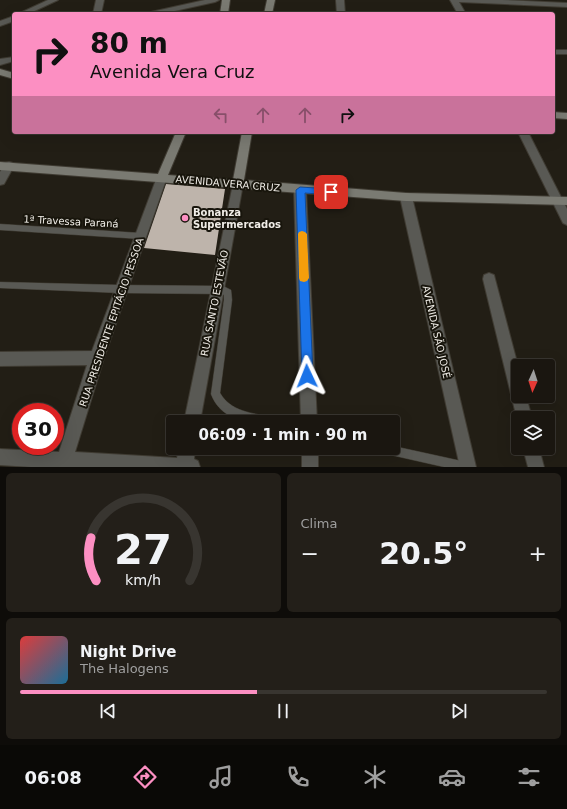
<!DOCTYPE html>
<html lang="pt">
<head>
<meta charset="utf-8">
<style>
	body { margin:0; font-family:"DejaVu Sans",sans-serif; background:#231f19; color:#f1f3f6; height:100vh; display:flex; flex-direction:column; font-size:15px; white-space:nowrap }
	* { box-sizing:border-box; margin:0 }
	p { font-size:13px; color:#9f9f9f }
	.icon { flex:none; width:22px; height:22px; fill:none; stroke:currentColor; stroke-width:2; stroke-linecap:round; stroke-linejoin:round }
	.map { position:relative; height:467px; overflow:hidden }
	.sheet { display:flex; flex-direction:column; gap:6px; padding:6px; background:#0e0c09; flex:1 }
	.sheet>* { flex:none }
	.guide { position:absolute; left:12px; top:12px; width:543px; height:122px; border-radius:4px; box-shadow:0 4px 16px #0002,0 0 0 1px #383530; background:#fc8fc2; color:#111; overflow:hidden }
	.needle { width:26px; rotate:183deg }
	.fabs { position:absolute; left:511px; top:359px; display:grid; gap:8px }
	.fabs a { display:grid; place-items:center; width:44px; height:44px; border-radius:4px; background:#1a1610; box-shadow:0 4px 16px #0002,0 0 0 1px #383530; font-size:20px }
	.speed { position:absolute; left:12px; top:403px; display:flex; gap:8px; font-size:20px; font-weight:700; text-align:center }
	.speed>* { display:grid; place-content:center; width:52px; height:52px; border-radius:50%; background:#1a1610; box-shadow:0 4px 16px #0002,0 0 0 1px #383530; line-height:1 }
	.speed .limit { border:6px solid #d22; background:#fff; color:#111 }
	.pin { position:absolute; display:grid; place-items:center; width:34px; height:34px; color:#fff; margin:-17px; border-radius:8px; box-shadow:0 2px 6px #0006 }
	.me { position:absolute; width:44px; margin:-22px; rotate:358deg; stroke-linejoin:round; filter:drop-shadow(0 0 3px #0008) }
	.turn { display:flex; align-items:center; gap:14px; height:84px; padding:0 12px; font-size:18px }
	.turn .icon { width:52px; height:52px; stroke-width:2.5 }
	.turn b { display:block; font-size:28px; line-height:34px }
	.lanes { display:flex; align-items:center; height:38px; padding:0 12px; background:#0003; justify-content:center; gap:20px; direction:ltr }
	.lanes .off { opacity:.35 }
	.big { font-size:30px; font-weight:800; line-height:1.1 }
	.sheet .widget { flex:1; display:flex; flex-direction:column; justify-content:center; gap:6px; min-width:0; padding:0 14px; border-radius:6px; background:#231f19 }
	.sheet .dial { align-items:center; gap:0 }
	.dial svg { height:104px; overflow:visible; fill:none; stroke:#383530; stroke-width:7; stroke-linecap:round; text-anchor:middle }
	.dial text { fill:#f1f3f6; stroke:none }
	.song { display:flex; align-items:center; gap:12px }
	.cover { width:48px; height:48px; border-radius:6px; background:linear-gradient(135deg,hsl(0 70% 55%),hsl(200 70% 35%)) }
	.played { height:4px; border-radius:2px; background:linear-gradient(90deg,#fc8fc2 45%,#383530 45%) }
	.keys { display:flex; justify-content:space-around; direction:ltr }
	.heat { display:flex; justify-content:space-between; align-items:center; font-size:22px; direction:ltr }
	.sheet .tiles { flex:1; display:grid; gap:6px; grid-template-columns:1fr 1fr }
	.widget:last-child { grid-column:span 2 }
	.trip { position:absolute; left:166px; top:415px; width:234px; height:40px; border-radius:4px; background:#1a1610; box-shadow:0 4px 16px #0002,0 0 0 1px #383530; font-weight:800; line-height:40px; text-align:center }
	.dock { display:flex; height:64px; justify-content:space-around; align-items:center; background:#0a0906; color:#9f9f9f }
	.dock .icon { width:28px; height:28px }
	.dock .on { color:#fc8fc2 }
	.dock b { font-size:18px; color:#f1f3f6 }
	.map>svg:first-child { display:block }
</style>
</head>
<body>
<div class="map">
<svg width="567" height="467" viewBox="0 0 567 467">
	<rect width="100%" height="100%" fill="#221e15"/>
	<polygon fill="#beb4ab" points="166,184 225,189 215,255 144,248"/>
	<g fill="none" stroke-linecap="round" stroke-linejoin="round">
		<defs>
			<g id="lane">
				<polygon points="0,224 141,233 143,234 145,236 143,238 141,239 0,230"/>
				<path d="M0 282 121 285 223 286 231 290 232 300 220 393C231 412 252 413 272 417L275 419 277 422C251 422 222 423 211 394L224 300V295L222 294 121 293 0 288Z"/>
				<polygon points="393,446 466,462 469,464 471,467 444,467 382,453 379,451 377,448 393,448"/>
			</g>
			<g id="street">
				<polygon points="48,0 58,0 28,14 18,14"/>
				<polygon points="96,0 104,0 101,14 93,14"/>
				<polygon points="205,0 219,0 215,2 161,14 147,14 151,12"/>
				<polygon points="336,0 344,0 345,14 337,14"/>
				<polygon points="450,0 502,0 567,3 567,7 459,2 466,14 458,14"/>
				<polygon points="14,16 14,21 0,26 0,21"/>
				<rect x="553" y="50" width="14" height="4"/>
				<polygon points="14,57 14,61 0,65 0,59"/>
				<polygon points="518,132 528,132 567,209 567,225 563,223"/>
				<polygon points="9,162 13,163 14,166 4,184 0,185 0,172 5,163"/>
				<polygon points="162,173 166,174 167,177 104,358 75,452 177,458 179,448 195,448 194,459 198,461 200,467 31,467 0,465 0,449 59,452 87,365 0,366 0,352 92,351 157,177 158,174"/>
				<polygon points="238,180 242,181 243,184 200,422 184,422 233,184 234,181"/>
				<polygon points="300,186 304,187 306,190 317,422 301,422 294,190 296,187"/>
				<polygon points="406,193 410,194 412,197 476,467 460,467 400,197 402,194"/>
				<polygon points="489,273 494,275 495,279 518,366 518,396 526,396 532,418 518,418 518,423 483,279 484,275"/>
				<rect x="302" y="448" width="16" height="19"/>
				<polygon points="523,448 539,448 544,467 528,467"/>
			</g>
			<g id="secondary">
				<polygon points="222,0 230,0 228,14 220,14"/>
				<polygon points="267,0 275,0 272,14 264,14"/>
				<polygon points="0,69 14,73 14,79 0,75"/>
				<polygon points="553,112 567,113 567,119 553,118"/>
				<polygon points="176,132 186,132 168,175 233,180 242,132 252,132 244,180 406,193 567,197 567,205 406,201 0,170 0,162 158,174"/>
			</g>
		</defs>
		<use href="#lane" stroke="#3f3b32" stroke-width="1"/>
		<use href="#street" stroke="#3f3b32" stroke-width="2"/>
		<use href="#secondary" stroke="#3f3b32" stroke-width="2"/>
		<use href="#lane" fill="#595954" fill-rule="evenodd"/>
		<use href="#street" fill="#595954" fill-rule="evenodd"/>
		<use href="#secondary" fill="#7a7a72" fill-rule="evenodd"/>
	</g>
	<polygon fill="#1a73e8" stroke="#114b97" points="300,187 331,189 335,192 331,195 305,193 313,376 311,380 307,381 303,380 302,376 296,190"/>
	<polygon fill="#f59e0b" points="302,231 305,232 307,234 309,278 307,281 304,282 300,281 299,278 298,234 299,232"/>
	<circle fill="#fc8fc2" stroke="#18150c" stroke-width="1.5" cx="185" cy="218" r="4"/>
	<g text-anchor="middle" stroke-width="4" stroke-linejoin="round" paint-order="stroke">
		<g font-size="10" fill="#f0ede7" stroke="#18150c">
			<text transform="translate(228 183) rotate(5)" y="4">AVENIDA VERA CRUZ</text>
			<text transform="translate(71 221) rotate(3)" y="4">1ª Travessa Paraná</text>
			<text transform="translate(214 303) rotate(-79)" y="4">RUA SANTO ESTEVÃO</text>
			<text transform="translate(111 322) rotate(-71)" y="4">RUA PRESIDENTE EPITÁCIO PESSOA</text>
			<text transform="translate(437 332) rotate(77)" y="4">AVENIDA SÃO JOSÉ</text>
		</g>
		<g font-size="10" font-weight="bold" fill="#f0ede7" stroke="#18150c" text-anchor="start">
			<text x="193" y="216">Bonanza<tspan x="193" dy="12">Supermercados</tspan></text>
		</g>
	</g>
</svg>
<div class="fabs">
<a><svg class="needle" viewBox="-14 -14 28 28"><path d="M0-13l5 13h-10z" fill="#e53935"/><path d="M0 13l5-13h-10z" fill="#9f9f9f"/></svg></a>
<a><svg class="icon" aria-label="layers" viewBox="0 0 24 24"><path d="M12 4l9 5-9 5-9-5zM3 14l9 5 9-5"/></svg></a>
</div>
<div class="speed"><div class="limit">30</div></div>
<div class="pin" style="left:331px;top:192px;background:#d93025"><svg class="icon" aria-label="arrive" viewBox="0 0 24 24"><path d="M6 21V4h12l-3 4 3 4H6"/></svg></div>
<svg class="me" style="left:307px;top:376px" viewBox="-20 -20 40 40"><path d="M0-17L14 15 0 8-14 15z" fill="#1a73e8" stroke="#fff" stroke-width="4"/></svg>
<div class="trip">06:09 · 1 min · 90 m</div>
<div class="guide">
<div class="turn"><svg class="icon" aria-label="right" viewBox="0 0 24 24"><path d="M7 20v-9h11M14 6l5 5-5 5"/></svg><div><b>80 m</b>Avenida Vera Cruz</div></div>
<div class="lanes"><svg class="icon off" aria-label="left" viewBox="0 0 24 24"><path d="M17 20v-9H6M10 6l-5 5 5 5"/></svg><svg class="icon off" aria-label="ahead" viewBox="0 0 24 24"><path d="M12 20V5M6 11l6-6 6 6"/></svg><svg class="icon off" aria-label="ahead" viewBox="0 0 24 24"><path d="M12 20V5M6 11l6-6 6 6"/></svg><svg class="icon" aria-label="right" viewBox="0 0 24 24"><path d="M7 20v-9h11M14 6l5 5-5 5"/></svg></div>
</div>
</div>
<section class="sheet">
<div class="tiles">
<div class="widget dial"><svg viewBox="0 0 100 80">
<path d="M14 69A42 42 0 1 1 86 69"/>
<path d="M14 69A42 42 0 0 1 10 36" stroke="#fc8fc2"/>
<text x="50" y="56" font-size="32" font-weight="700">27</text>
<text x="50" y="72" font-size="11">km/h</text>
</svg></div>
<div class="widget"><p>Clima</p>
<div class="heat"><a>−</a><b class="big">20.5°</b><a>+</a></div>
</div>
<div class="widget">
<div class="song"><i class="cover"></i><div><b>Night Drive</b><p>The Halogens</p></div></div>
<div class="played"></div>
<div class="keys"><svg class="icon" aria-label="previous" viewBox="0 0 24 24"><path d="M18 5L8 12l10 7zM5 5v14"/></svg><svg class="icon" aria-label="pause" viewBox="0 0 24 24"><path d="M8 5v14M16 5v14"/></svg><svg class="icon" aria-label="next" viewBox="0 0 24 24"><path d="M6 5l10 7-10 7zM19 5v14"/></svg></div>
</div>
</div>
</section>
<nav class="dock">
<b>06:08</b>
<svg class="icon on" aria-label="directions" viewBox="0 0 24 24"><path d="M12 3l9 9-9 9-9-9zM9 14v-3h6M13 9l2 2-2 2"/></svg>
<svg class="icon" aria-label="music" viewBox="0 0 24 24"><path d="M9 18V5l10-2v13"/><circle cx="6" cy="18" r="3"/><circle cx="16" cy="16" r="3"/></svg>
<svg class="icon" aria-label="phone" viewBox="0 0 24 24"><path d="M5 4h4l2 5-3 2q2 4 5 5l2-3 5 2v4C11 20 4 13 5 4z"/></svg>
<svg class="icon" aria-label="climate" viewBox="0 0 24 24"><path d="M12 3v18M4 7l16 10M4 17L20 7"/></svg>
<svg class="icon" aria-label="car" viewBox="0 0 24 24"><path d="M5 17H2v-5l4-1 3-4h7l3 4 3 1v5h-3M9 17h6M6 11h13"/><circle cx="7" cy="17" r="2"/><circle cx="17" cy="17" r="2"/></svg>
<svg class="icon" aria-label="filters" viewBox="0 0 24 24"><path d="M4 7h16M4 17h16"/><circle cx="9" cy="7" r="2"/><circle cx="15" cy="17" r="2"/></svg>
</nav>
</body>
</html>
